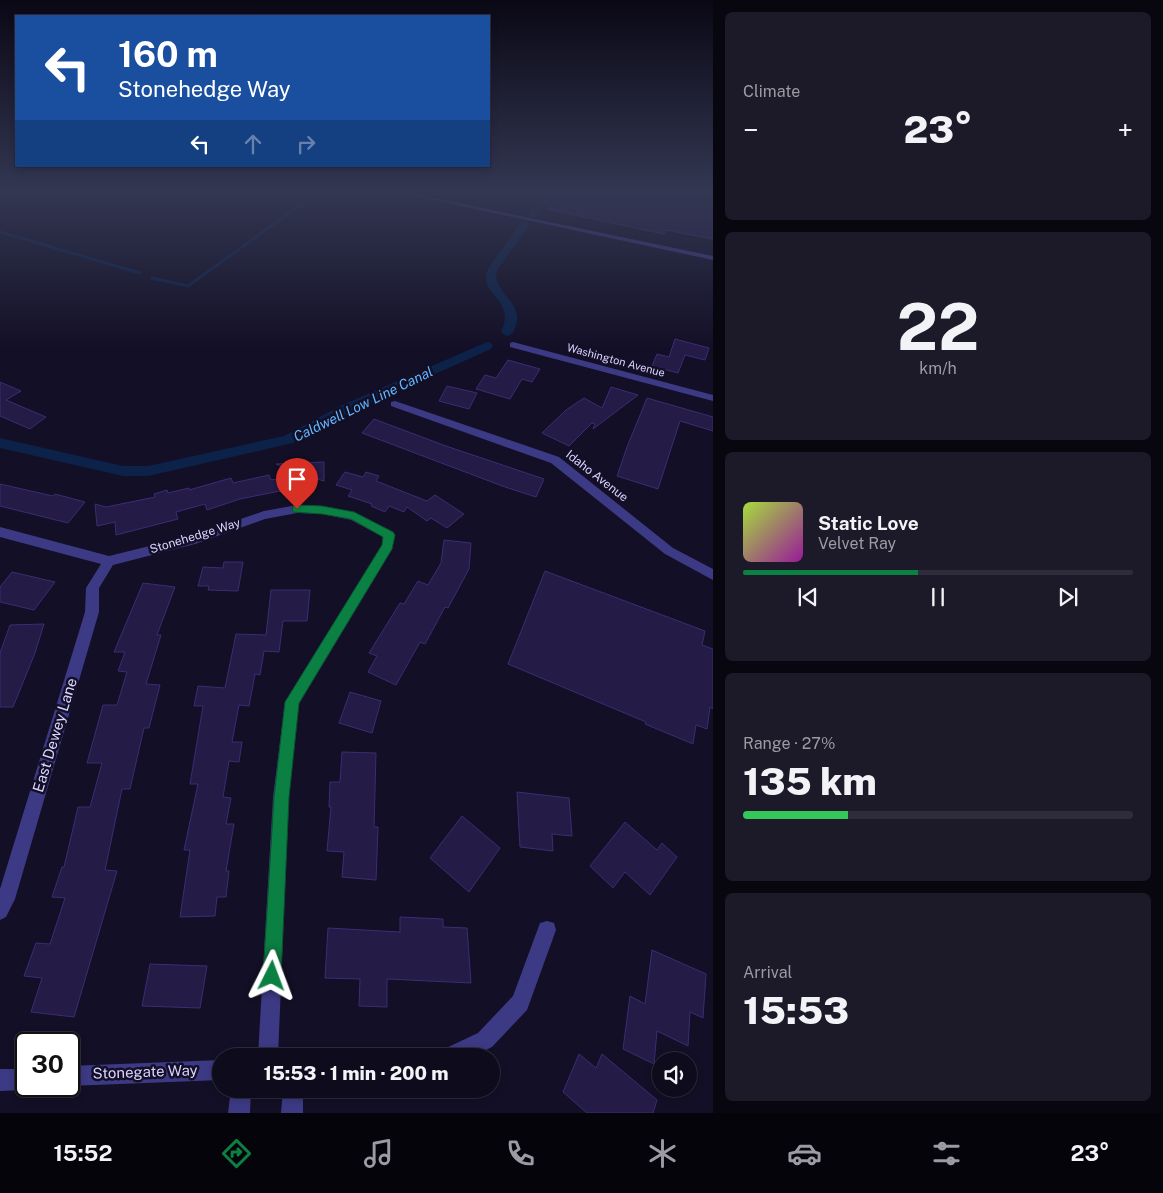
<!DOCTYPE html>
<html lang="en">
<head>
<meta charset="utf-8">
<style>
	body { margin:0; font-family:"Public Sans",sans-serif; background:#1c1929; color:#f1f3f6; height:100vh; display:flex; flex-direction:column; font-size:19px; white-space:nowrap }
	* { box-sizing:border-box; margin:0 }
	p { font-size:16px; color:#9b9ba3 }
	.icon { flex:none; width:28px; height:28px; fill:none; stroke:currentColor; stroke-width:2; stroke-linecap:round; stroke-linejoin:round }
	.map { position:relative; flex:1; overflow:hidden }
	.drawer { display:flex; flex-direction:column; gap:12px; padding:12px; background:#08060f; width:450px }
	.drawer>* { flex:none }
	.top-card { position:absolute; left:15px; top:15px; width:475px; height:152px; border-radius:0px; box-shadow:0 2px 8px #0003,0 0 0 1px #2e2b3b; background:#1a4fa0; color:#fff; overflow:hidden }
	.controls { position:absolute; left:652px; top:1052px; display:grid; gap:10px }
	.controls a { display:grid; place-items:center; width:45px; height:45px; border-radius:50%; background:#0e0b1c; box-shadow:0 2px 8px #0003,0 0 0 1px #2e2b3b; font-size:25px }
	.speed { position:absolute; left:15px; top:1032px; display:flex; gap:10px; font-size:25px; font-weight:700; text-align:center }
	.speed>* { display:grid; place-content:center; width:65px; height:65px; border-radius:50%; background:#0e0b1c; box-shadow:0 2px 8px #0003,0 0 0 1px #2e2b3b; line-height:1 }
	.speed .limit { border:2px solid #111; border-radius:8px; background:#fff; color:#111 }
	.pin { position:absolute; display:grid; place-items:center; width:42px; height:42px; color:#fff; margin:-51px -21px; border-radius:50% 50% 50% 0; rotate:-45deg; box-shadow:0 0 5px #0007 }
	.pin .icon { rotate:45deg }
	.me { position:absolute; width:55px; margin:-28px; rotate:3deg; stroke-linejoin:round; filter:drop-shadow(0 0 4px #0008) }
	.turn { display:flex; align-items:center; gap:18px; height:105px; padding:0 20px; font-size:22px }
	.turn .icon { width:65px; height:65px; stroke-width:2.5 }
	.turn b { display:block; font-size:35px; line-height:42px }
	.lanes { display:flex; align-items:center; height:48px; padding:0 20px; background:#0003; justify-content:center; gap:25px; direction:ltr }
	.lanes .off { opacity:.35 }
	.big { font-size:38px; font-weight:800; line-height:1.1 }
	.drawer .widget { flex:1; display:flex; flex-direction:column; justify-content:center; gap:8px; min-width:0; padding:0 18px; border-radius:8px; background:#1c1929 }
	.drawer .dial { align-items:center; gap:0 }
	.dial b { font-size:65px; line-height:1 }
	.song { display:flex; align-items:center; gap:15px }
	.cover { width:60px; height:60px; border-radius:8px; background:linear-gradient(135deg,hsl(80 70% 55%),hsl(300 70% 35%)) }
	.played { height:5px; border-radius:2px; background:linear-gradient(90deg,#0b8043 45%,#2e2b3b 45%) }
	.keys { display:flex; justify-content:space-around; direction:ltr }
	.heat { display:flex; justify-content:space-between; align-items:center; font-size:28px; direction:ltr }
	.charge { height:8px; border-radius:4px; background:linear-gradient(90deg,#34c759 27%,#2e2b3b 0) }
	.trip { position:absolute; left:212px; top:1048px; width:288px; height:50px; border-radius:25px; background:#0e0b1c; box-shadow:0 2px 8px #0003,0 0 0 1px #2e2b3b; font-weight:800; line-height:50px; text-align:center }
	.tabs { display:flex; height:80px; justify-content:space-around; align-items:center; background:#06040b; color:#9b9ba3 }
	.tabs .icon { width:35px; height:35px }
	.tabs .active { color:#0b8043 }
	.tabs b { font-size:22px; color:#f1f3f6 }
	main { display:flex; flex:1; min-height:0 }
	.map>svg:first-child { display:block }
</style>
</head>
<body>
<main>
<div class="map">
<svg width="713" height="1113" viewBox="0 0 713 1113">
	<rect width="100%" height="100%" fill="#130f26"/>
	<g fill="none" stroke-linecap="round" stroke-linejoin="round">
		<g stroke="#0c2248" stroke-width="3">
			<polyline points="0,232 140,273"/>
			<polyline points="152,278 188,286 317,193"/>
		</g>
		<g fill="#0c2248" fill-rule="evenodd">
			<polygon points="545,193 555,193 535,217 529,217 529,213"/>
			<path d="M525 221 530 224 498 269C497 273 495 276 497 281 503 298 524 307 515 328 513 333 512 334 507 336L501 332C517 298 477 295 488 269L521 222Z"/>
			<polygon points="487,342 491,343 493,346 491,349 350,412 293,443 148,476 123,476 0,448 0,438 123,466 148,466 284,436 340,406"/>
		</g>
	</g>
	<g fill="#241b47" stroke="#3b2d73">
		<polygon points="559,193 695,193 713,196 713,239 666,230 664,234 546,209"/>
		<polygon points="675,339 709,348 705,360 685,355 678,373 652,366 657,354 669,357"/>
		<polygon points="508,360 540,369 532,382 522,379 510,399 476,389 485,375 496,378"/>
		<polygon points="0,382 21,391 6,400 46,417 30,429 0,416"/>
		<polygon points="447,386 477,393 469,409 439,401"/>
		<polygon points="611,387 638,395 593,429 595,424 592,423 569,446 542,433 566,410 584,398 602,408"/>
		<polygon points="647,398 713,417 713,431 680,421 658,489 617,476 627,447"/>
		<polygon points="374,419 446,446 544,479 536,497 505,487 362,433"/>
		<polygon points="324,462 324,481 311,477 311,490 280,491 240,499 207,510 205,504 176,512 178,519 116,535 115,522 97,526 95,504 106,507 155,497 154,494 167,490 168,493 189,488 189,490 231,478 233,483 269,475 271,480 294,476 294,471 276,464"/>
		<polygon points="345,472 363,477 366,472 379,476 376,481 427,501 435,495 464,514 447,528 431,518 427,521 407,507 404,512 389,506 385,512 371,506 372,504 348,496 352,490 336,485"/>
		<polygon points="0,484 53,496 55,494 85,502 68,523 0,506"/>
		<polygon points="444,540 471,543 469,569 448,608 445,607 425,644 420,642 396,685 368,672 377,656 369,653 400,603 404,604 418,581 428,585 441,563"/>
		<polygon points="224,562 243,562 238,591 208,590 209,586 198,586 203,567 223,568"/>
		<polygon points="545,571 705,631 702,645 713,649 713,709 710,707 707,729 696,725 693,744 645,724 646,722 508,664"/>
		<polygon points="12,572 55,582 34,610 0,602 0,587"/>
		<polygon points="143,583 175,587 157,635 161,635 146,684 160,685 149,728 144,728 130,789 122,789 105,870 117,871 74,1017 31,1012 42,978 24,976 36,943 50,944 65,898 52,897 62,867 64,867 78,807 90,807 102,763 87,763 103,705 117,705 127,672 118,671 125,652 114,652"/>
		<polygon points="271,590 310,590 307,621 283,621 279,652 264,651 260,675 255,674 249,706 239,705 232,742 242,742 239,762 229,761 223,797 231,798 226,824 234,824 226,871 229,871 226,897 217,897 215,916 180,917 190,850 184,850 198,784 190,784 203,706 194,706 198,686 225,688 236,634 266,635"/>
		<polygon points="44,624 35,653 13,707 0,707 0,653 10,625"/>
		<polygon points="350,692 381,701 372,733 339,723"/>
		<polygon points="342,752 376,753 374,827 378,827 376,880 342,877 344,852 327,851 331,807 329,807 330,782 340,782"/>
		<polygon points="517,792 569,798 572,836 552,834 553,851 520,847"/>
		<polygon points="462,816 500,848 469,892 430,858"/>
		<polygon points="625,822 657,850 662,843 677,857 650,895 625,872 613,888 590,866"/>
		<polygon points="400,917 443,919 443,927 467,928 471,983 387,979 387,1007 359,1006 360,979 325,978 328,928 400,932"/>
		<polygon points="652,950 706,974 703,1018 690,1012 688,1046 657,1031 654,1064 623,1049 630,996 645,1004"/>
		<polygon points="150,964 207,966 200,1008 142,1006"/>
		<polygon points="579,1054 596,1068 602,1054 657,1100 653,1113 587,1113 563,1092"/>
	</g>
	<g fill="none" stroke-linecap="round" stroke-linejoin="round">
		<g fill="#3d3a85" fill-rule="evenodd">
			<polygon points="513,342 713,395 713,401 510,347 510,343"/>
			<polygon points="395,401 559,457 673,548 713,569 713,580 665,554 551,463 391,406 391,402"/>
			<polygon points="297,505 322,506 354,512 393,532 395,535 392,549 299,704 289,797 278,1056 258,1056 273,797 285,702 382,545 383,537 351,520 322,514 297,513 265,519 195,544 113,565 99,588 99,612 15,899 6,917 0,920 0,889 85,612 86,588 101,564 0,537 0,527 109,556 194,535 264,511"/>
			<polygon points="547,921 554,923 556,930 527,1010 492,1047 473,1056 441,1056 444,1049 478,1033 513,996 540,923"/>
			<polygon points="221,1060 221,1080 69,1086 68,1086 69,1066"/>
			<polygon points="0,1069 26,1069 26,1086 33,1086 26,1090 0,1091"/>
			<polygon points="231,1089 251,1089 250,1113 228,1113"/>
			<polygon points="283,1089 303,1089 303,1113 281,1113"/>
		</g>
		<polygon fill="#3d3a85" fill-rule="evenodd" points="400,193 410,193 713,256 713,260"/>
	</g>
	<linearGradient id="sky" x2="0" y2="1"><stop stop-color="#0a0815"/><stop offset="0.55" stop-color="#333752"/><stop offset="1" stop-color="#333752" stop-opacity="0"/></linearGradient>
	<rect width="713" height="348" fill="url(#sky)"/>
	<polygon fill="#0b8043" stroke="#07532c" points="297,505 322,506 354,512 393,532 395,535 392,549 299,703 289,797 281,976 278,983 272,985 266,983 263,976 274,797 285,702 382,545 383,537 351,519 322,514 293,512 292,509 293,506"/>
	<g text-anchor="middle" stroke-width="5" stroke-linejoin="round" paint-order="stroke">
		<g font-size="11" fill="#d9d4ff" stroke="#130f26">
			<text transform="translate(616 360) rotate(15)" y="4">Washington Avenue</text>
		</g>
		<g font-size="12" fill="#d9d4ff" stroke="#130f26">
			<text transform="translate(597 476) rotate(38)" y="4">Idaho Avenue</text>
			<text transform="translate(195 536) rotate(-17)" y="4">Stonehedge Way</text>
		</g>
		<g font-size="14" font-style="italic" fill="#62b6ff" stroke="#130f26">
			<text transform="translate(363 404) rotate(-26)" y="5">Caldwell Low Line Canal</text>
		</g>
		<g font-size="15" fill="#d9d4ff" stroke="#130f26">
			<text transform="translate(55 735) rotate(-73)" y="5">East Dewey Lane</text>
			<text transform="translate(145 1072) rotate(-2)" y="5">Stonegate Way</text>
		</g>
	</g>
</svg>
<div class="controls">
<a><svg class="icon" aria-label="sound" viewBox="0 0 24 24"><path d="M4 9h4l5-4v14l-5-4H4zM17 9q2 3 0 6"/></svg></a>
</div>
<div class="speed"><div class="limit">30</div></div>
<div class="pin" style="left:297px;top:509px;background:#d93025"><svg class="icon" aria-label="arrive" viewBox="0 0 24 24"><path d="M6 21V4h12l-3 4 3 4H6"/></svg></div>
<svg class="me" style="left:272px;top:976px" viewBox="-20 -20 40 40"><path d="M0-17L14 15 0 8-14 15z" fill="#0b8043" stroke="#fff" stroke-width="4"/></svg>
<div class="trip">15:53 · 1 min · 200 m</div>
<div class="top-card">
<div class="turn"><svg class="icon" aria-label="left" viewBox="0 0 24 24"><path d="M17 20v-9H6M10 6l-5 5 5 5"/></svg><div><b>160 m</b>Stonehedge Way</div></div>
<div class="lanes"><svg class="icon" aria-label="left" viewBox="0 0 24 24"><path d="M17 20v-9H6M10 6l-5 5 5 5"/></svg><svg class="icon off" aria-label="ahead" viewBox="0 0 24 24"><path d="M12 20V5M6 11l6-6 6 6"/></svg><svg class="icon off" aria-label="right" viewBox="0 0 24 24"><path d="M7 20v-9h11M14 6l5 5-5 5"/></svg></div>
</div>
</div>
<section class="drawer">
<div class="widget"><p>Climate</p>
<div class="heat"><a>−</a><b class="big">23°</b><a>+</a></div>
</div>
<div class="widget dial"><b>22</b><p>km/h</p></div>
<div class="widget">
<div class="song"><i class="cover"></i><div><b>Static Love</b><p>Velvet Ray</p></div></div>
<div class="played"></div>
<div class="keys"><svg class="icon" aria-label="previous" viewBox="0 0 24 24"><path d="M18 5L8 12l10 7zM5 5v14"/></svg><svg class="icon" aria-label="pause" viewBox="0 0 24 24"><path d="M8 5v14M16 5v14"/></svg><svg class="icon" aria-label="next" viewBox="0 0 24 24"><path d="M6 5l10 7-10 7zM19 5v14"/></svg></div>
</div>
<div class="widget"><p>Range · 27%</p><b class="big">135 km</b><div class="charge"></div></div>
<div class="widget"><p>Arrival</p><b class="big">15:53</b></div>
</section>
</main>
<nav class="tabs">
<b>15:52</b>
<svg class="icon active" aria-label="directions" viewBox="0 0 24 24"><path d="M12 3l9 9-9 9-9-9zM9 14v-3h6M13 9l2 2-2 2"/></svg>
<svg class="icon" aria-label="music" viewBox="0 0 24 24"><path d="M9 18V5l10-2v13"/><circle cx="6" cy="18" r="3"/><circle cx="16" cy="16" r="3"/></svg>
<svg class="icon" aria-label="phone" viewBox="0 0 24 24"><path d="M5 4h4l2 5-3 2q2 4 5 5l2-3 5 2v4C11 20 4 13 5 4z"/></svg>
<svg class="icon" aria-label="climate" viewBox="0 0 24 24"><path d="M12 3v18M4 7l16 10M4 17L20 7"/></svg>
<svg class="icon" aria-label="car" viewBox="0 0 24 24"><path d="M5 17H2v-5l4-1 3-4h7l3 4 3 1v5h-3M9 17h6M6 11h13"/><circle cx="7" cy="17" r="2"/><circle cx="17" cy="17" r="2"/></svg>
<svg class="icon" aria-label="filters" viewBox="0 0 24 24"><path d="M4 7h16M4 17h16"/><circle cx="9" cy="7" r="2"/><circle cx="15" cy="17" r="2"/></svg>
<b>23°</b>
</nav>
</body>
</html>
